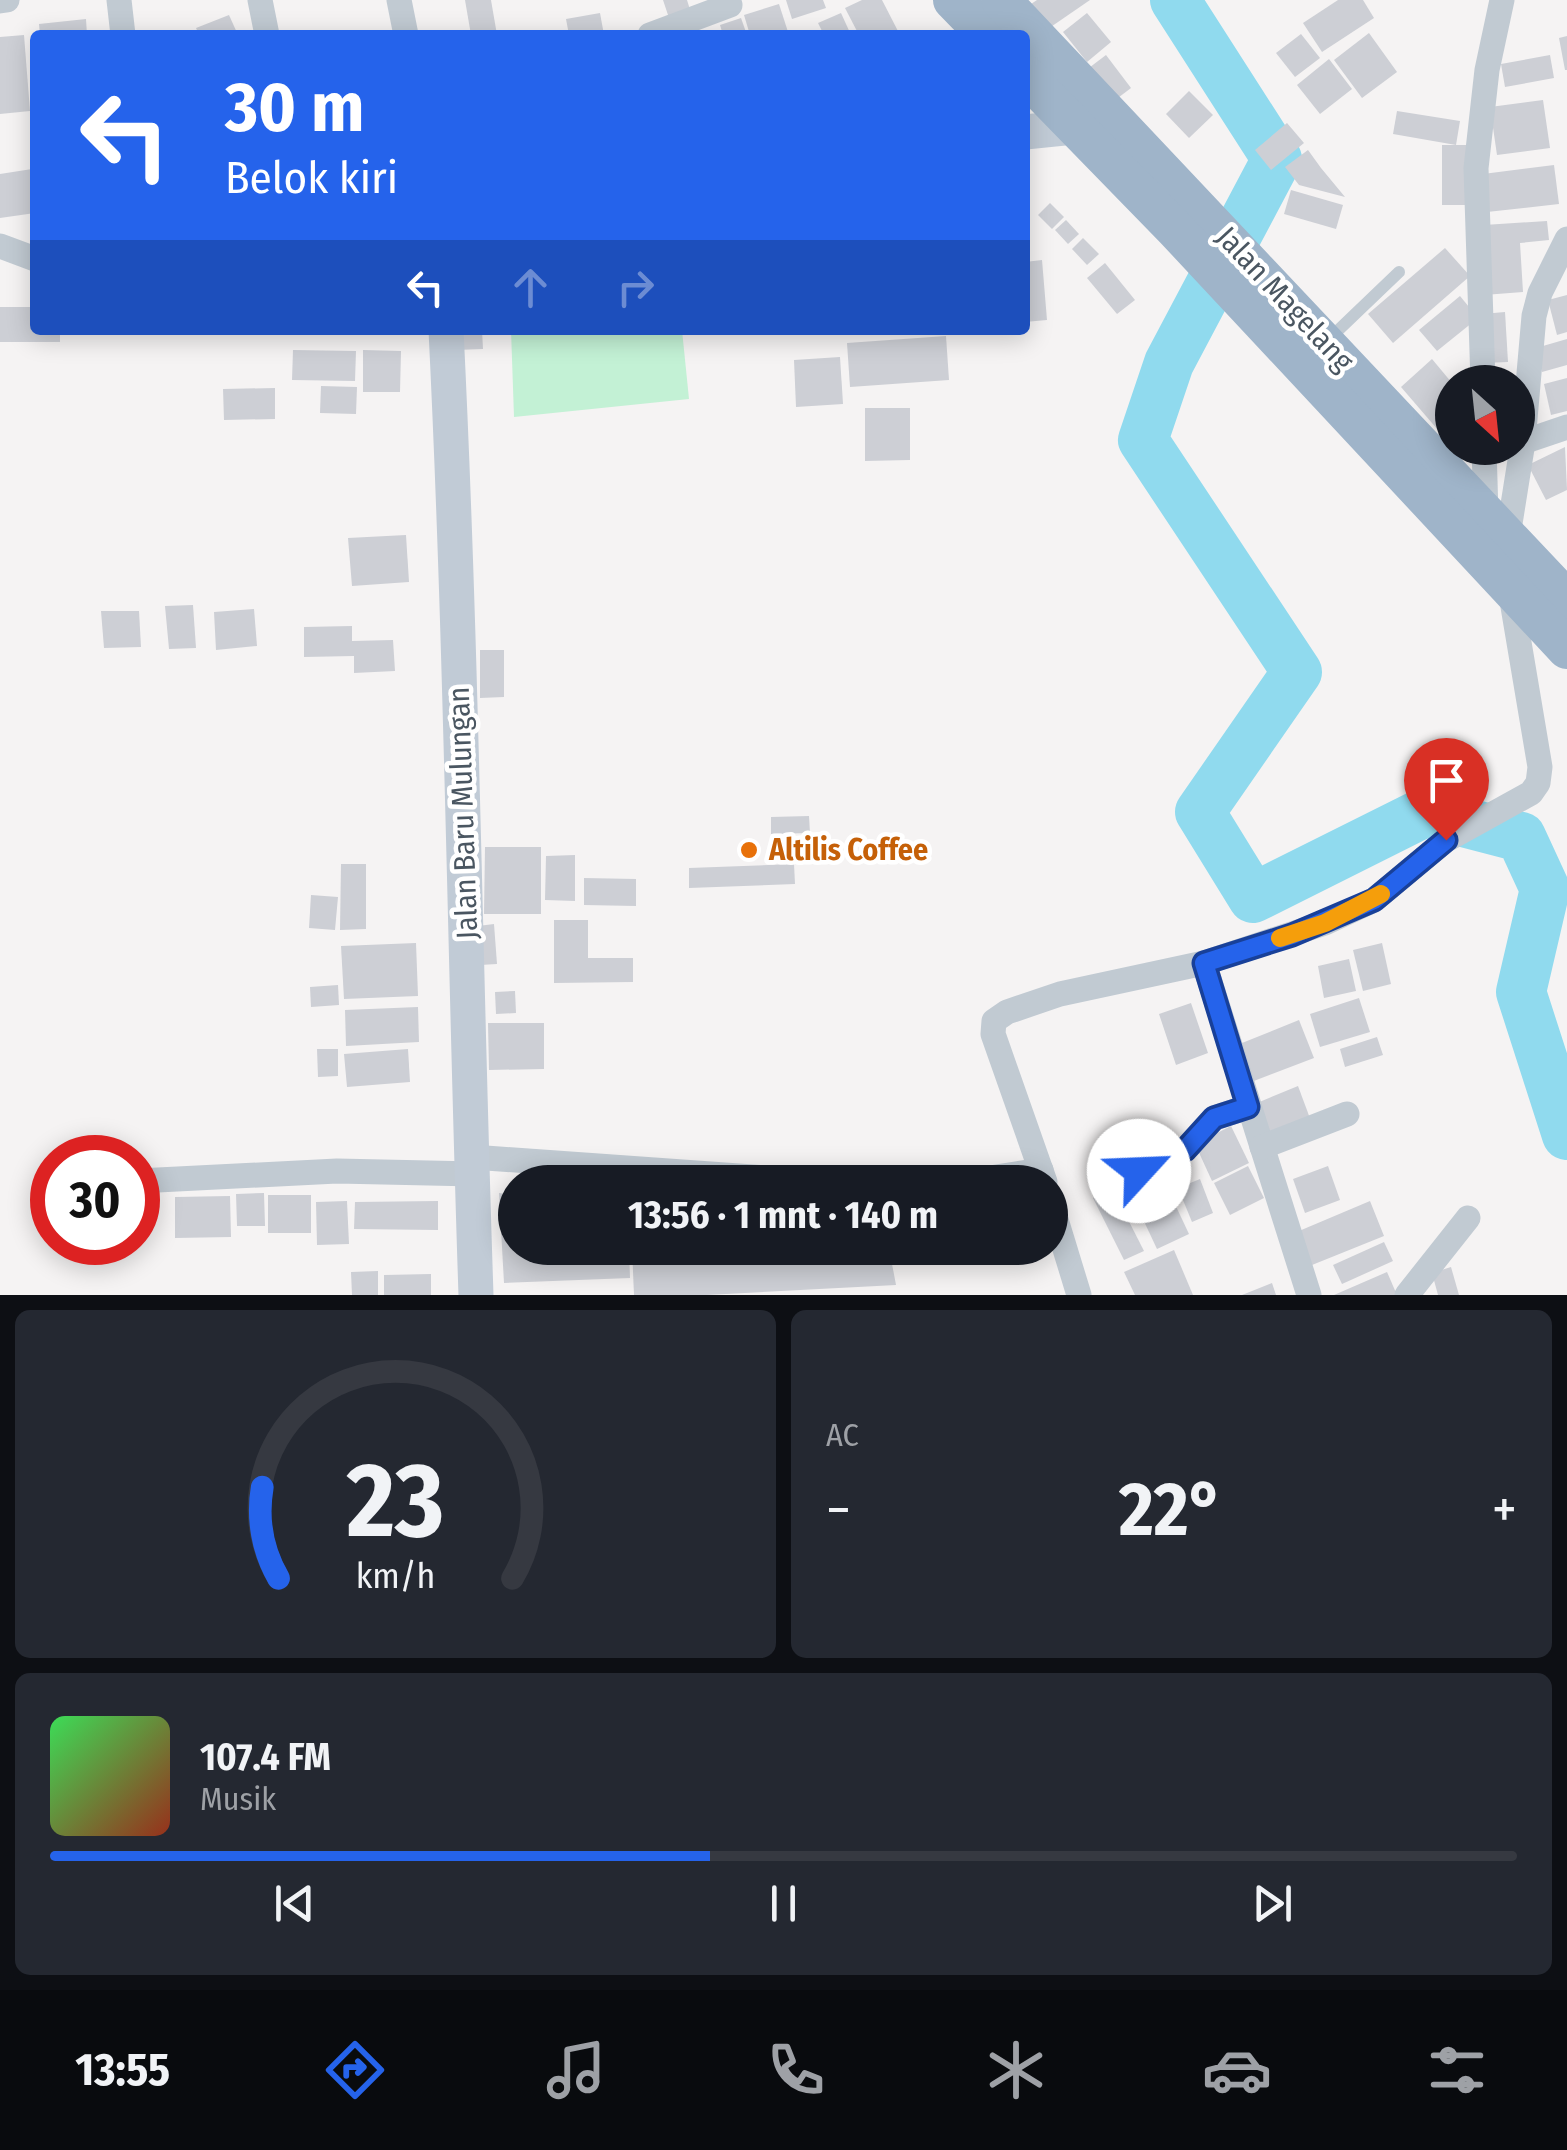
<!DOCTYPE html>
<html lang="id">
<head>
<meta charset="utf-8">
<style>
	body { margin:0; font-family:"Fira Sans Condensed",sans-serif; background:#242831; color:#f1f3f6; height:100vh; display:flex; flex-direction:column; font-size:38px; white-space:nowrap }
	* { box-sizing:border-box; margin:0 }
	p { font-size:32px; color:#9ea1a6 }
	.icon { flex:none; width:55px; height:55px; fill:none; stroke:currentColor; stroke-width:2; stroke-linecap:round; stroke-linejoin:round }
	.map { position:relative; height:1295px; overflow:hidden }
	.side { display:flex; flex-direction:column; gap:15px; padding:15px; background:#0d0f14; flex:1 }
	.side>* { flex:none }
	.guide { position:absolute; left:30px; top:30px; width:1000px; height:305px; border-radius:10px; box-shadow:0 5px 25px #0003; background:#2563eb; color:#fff; overflow:hidden }
	.needle { width:65px; rotate:153deg }
	.buttons { position:absolute; left:1435px; top:365px; display:grid; gap:20px }
	.buttons a { display:grid; place-items:center; width:100px; height:100px; border-radius:50%; background:#171b24; box-shadow:0 5px 25px #0003; font-size:50px }
	.speed { position:absolute; left:30px; top:1135px; display:flex; gap:20px; font-size:50px; font-weight:700; text-align:center }
	.speed>* { display:grid; place-content:center; width:130px; height:130px; border-radius:50%; background:#171b24; box-shadow:0 5px 25px #0003; line-height:1 }
	.speed .limit { border:15px solid #d22; background:#fff; color:#111 }
	.pin { position:absolute; display:grid; place-items:center; width:85px; height:85px; color:#fff; margin:-102px -42px; border-radius:50% 50% 50% 0; rotate:-45deg; box-shadow:0 0 10px #0007 }
	.pin .icon { rotate:45deg }
	.me { position:absolute; width:110px; margin:-55px; rotate:65deg; stroke-linejoin:round; filter:drop-shadow(0 0 8px #0008) }
	.turn { display:flex; align-items:center; gap:35px; height:210px; padding:0 30px; font-size:45px }
	.turn .icon { width:130px; height:130px; stroke-width:2.5 }
	.turn b { display:block; font-size:70px; line-height:85px }
	.lanes { display:flex; align-items:center; height:95px; padding:0 30px; background:#0003; justify-content:center; gap:50px; direction:ltr }
	.lanes .off { opacity:.35 }
	.big { font-size:75px; font-weight:700; line-height:1.1 }
	.side .card { flex:1; display:flex; flex-direction:column; justify-content:center; gap:15px; min-width:0; padding:0 35px; border-radius:15px; background:#242831 }
	.side .dial { align-items:center; gap:0 }
	.dial svg { height:260px; overflow:visible; fill:none; stroke:#363941; stroke-width:7; stroke-linecap:round; text-anchor:middle }
	.dial text { fill:#f1f3f6; stroke:none }
	.song { display:flex; align-items:center; gap:30px }
	.cover { width:120px; height:120px; border-radius:15px; background:linear-gradient(135deg,hsl(130 70% 55%),hsl(10 70% 35%)) }
	.played { height:10px; border-radius:5px; background:linear-gradient(90deg,#2563eb 45%,#363941 45%) }
	.keys { display:flex; justify-content:space-around; direction:ltr }
	.heat { display:flex; justify-content:space-between; align-items:center; font-size:55px; direction:ltr }
	.side .tiles { flex:1; display:grid; gap:15px; grid-template-columns:1fr 1fr }
	.card:last-child { grid-column:span 2 }
	.trip { position:absolute; left:498px; top:1165px; width:570px; height:100px; border-radius:50px; background:#171b24; box-shadow:0 5px 25px #0003; font-weight:700; line-height:100px; text-align:center }
	.dock { display:flex; height:160px; justify-content:space-around; align-items:center; background:#090b0e; color:#9ea1a6 }
	.dock .icon { width:70px; height:70px }
	.dock .selected { color:#2563eb }
	.dock b { font-size:45px; color:#f1f3f6 }
	.map>svg:first-child { display:block }
</style>
</head>
<body>
<div class="map">
<svg width="1567" height="1295" viewBox="0 0 1567 1295">
	<rect width="100%" height="100%" fill="#f5f3f3"/>
	<polygon fill="#c3f1d5" points="511,330 682,330 689,399 514,417"/>
	<g fill="none" stroke-linecap="round" stroke-linejoin="round">
		<polyline stroke="#90daee" stroke-width="50" points="1175,0 1277,159 1169,363 1143,440 1297,672 1200,812 1253,898 1425,812 1521,837 1545,889 1521,992 1567,1135"/>
	</g>
	<g fill="#cdcfd5">
		<polygon points="465,0 491,0 497,35 471,35"/>
		<polygon points="663,0 687,0 691,13 670,21"/>
		<polygon points="786,0 823,0 826,8 792,19"/>
		<polygon points="862,0 882,0 900,35 859,35 845,8"/>
		<polygon points="1037,0 1090,0 1042,33 1025,8"/>
		<polygon points="1338,0 1363,0 1374,18 1322,52 1303,23"/>
		<polygon points="779,4 789,35 750,35 744,15"/>
		<polygon points="600,13 604,35 569,35 566,19"/>
		<polygon points="841,13 851,35 824,35 818,23"/>
		<polygon points="1087,13 1111,42 1087,62 1063,32"/>
		<polygon points="229,15 238,35 199,35 196,28"/>
		<polygon points="741,18 747,35 723,35 720,25"/>
		<polygon points="86,19 87,35 40,35 39,24"/>
		<polygon points="1369,33 1397,72 1362,98 1334,60"/>
		<polygon points="1301,34 1320,58 1295,77 1276,53"/>
		<polygon points="24,35 30,111 0,114 0,37"/>
		<polygon points="1567,36 1567,70 1565,70 1559,38"/>
		<polygon points="1106,55 1131,88 1102,110 1077,77"/>
		<polygon points="1550,55 1554,78 1505,87 1501,64"/>
		<polygon points="1329,59 1352,89 1320,114 1297,85"/>
		<polygon points="1189,91 1213,115 1189,138 1166,114"/>
		<polygon points="1543,100 1550,148 1497,155 1490,107"/>
		<polygon points="1397,111 1460,121 1456,145 1393,134"/>
		<polygon points="1287,123 1304,143 1271,170 1255,150"/>
		<rect x="1442" y="145" width="31" height="60"/>
		<polygon points="1308,150 1321,168 1345,197 1299,185 1285,167"/>
		<polygon points="1554,165 1559,204 1487,212 1483,174"/>
		<polygon points="32,169 35,213 0,218 0,174"/>
		<polygon points="1291,190 1343,205 1336,229 1284,214"/>
		<polygon points="1050,203 1064,217 1052,229 1038,215"/>
		<polygon points="1066,220 1079,234 1068,244 1055,230"/>
		<polygon points="1547,221 1549,240 1520,243 1523,292 1484,295 1484,225"/>
		<polygon points="1083,238 1099,254 1087,265 1072,249"/>
		<polygon points="1445,248 1470,276 1393,343 1368,314"/>
		<polygon points="1042,260 1047,320 1025,322 1025,262"/>
		<polygon points="1105,263 1135,300 1117,314 1087,278"/>
		<polygon points="1567,295 1567,332 1557,335 1548,300"/>
		<polygon points="1460,296 1478,318 1437,351 1419,330"/>
		<polygon points="0,307 35,307 35,330 60,330 60,342 0,342"/>
		<polygon points="1505,312 1508,362 1484,363 1482,314"/>
		<polygon points="456,330 482,330 483,349 456,350"/>
		<polygon points="946,336 949,380 850,387 847,343"/>
		<polygon points="1567,339 1567,365 1542,372 1536,348"/>
		<polygon points="293,350 356,351 355,381 292,380"/>
		<polygon points="363,350 401,351 400,392 363,392"/>
		<polygon points="840,357 843,404 796,407 794,360"/>
		<polygon points="1432,359 1452,383 1452,417 1438,430 1401,387"/>
		<polygon points="1567,378 1567,411 1551,415 1544,384"/>
		<polygon points="321,386 357,387 356,414 320,413"/>
		<polygon points="275,388 275,419 224,420 223,389"/>
		<polygon points="865,408 910,408 910,460 865,461"/>
		<polygon points="1565,447 1567,490 1546,500 1528,465"/>
		<polygon points="406,535 409,582 352,586 348,538"/>
		<polygon points="193,605 196,648 169,649 165,606"/>
		<polygon points="254,609 257,646 216,650 214,612"/>
		<polygon points="101,611 139,611 141,647 104,648"/>
		<polygon points="352,626 352,641 393,640 395,671 354,673 354,656 304,657 304,627"/>
		<polygon points="480,650 504,650 504,697 480,698"/>
		<polygon points="809,816 810,833 771,834 771,817"/>
		<polygon points="774,837 793,837 794,861 774,862"/>
		<polygon points="485,847 541,847 541,914 484,914"/>
		<polygon points="575,855 575,901 545,900 546,856"/>
		<polygon points="341,864 366,864 366,929 340,930"/>
		<polygon points="794,864 795,884 689,888 689,868"/>
		<polygon points="584,878 636,879 636,906 584,905"/>
		<polygon points="311,895 338,897 335,930 309,928"/>
		<polygon points="554,920 588,920 588,958 633,958 633,982 554,983"/>
		<polygon points="494,924 497,964 480,965 478,926"/>
		<polygon points="416,943 418,996 344,999 341,946"/>
		<polygon points="1382,943 1391,984 1363,991 1353,950"/>
		<polygon points="1349,959 1356,991 1324,998 1318,966"/>
		<polygon points="338,985 339,1005 311,1007 310,987"/>
		<polygon points="515,991 516,1013 496,1014 495,992"/>
		<polygon points="1359,998 1370,1032 1320,1047 1310,1014"/>
		<polygon points="1191,1003 1208,1053 1176,1065 1159,1014"/>
		<polygon points="418,1007 419,1042 346,1046 345,1010"/>
		<polygon points="1299,1020 1314,1058 1246,1084 1232,1047"/>
		<polygon points="488,1023 544,1023 544,1069 489,1070"/>
		<polygon points="1377,1037 1383,1055 1345,1067 1340,1049"/>
		<polygon points="317,1049 338,1049 338,1076 318,1077"/>
		<polygon points="408,1049 410,1082 347,1087 344,1054"/>
		<polygon points="1298,1086 1311,1121 1270,1136 1257,1103"/>
		<polygon points="1231,1126 1249,1163 1212,1181 1195,1144"/>
		<polygon points="1248,1166 1264,1198 1230,1215 1214,1183"/>
		<polygon points="1328,1166 1340,1200 1305,1213 1293,1179"/>
		<polygon points="1154,1169 1169,1200 1134,1217 1119,1186"/>
		<polygon points="1200,1179 1213,1213 1192,1222 1178,1188"/>
		<polygon points="1112,1188 1144,1251 1124,1260 1093,1198"/>
		<polygon points="264,1193 265,1226 237,1226 236,1194"/>
		<polygon points="499,1193 515,1195 515,1248 629,1248 630,1278 504,1283"/>
		<rect x="268" y="1195" width="43" height="38"/>
		<polygon points="230,1196 231,1237 175,1238 175,1197"/>
		<polygon points="1173,1200 1189,1234 1157,1249 1141,1215"/>
		<polygon points="347,1201 349,1244 317,1245 316,1202"/>
		<polygon points="438,1201 438,1230 354,1229 355,1202"/>
		<polygon points="1370,1201 1384,1236 1312,1265 1299,1231"/>
		<polygon points="1384,1242 1393,1261 1342,1284 1333,1265"/>
		<polygon points="632,1248 889,1248 896,1285 707,1295 634,1295"/>
		<polygon points="1174,1250 1193,1295 1135,1295 1124,1272"/>
		<polygon points="1451,1267 1459,1295 1438,1295 1432,1273"/>
		<polygon points="378,1271 378,1295 352,1295 351,1272"/>
		<polygon points="1387,1272 1397,1295 1334,1295"/>
		<polygon points="431,1274 431,1295 384,1295 384,1275"/>
		<polygon points="1272,1283 1276,1295 1242,1295"/>
	</g>
	<g fill="none" stroke-linecap="round" stroke-linejoin="round">
		<polyline stroke="#c1cad2" stroke-width="12" points="1328,340 1399,272"/>
		<g stroke="#c1cad2" stroke-width="25">
			<polyline points="119,0 123,35"/>
			<polyline points="260,0 267,35"/>
			<polyline points="399,0 406,35"/>
			<polyline points="0,1 7,0"/>
			<polyline points="650,35 730,5"/>
			<polyline points="0,246 35,259"/>
			<polyline points="1483,382 1476,168 1487,70 1502,0"/>
			<polyline points="1523,442 1567,427"/>
			<polyline points="1484,448 1486,513"/>
			<polyline points="1508,536 1523,442 1534,316 1540,293 1567,239"/>
			<polyline points="1204,963 1309,1295"/>
			<polyline points="1262,1147 1347,1114"/>
			<polyline points="472,1157 825,1182"/>
			<polyline points="138,1181 337,1171 475,1174"/>
			<polyline points="964,1182 1041,1170"/>
			<polyline points="1045,1182 993,1034 994,1021 1007,1012 1060,994 1204,963 1325,923 1374,900 1446,840 1531,793 1538,783 1540,767 1510,589"/>
			<polyline points="1104,1185 1174,1158 1190,1145 1214,1118 1248,1107"/>
			<polyline points="1050,1200 1079,1295"/>
			<polyline points="1407,1295 1468,1218"/>
		</g>
		<g stroke="#c1cbd6" stroke-width="35">
			<polyline points="1025,132 1074,127"/>
			<path d="M446 330C462 652 465 973 476 1295"/>
		</g>
		<g stroke="#9fb4c9" stroke-width="40">
			<polyline points="953,0 987,35"/>
			<polyline points="1001,0 1567,600"/>
			<polyline points="1025,75 1175,229 1567,649"/>
		</g>
	</g>
	<g fill="none" stroke-linecap="round" stroke-linejoin="round">
		<defs>
			<polyline id="route" points="1139,1171 1185,1150 1214,1118 1248,1107 1204,963 1292,935 1374,900 1446,840"/>
		</defs>
		<use href="#route" stroke="#184099" stroke-width="25"/>
		<use href="#route" stroke="#2563eb" stroke-width="18"/>
		<polyline stroke="#f59e0b" stroke-width="18" points="1280,938 1325,923 1381,894"/>
	</g>
	<circle fill="#e8710a" stroke="#fff" stroke-width="4" cx="749" cy="850" r="10"/>
	<g text-anchor="middle" stroke-width="9" stroke-linejoin="round" paint-order="stroke">
		<g font-size="30" fill="#4a5661" stroke="#fff">
			<text transform="translate(1285 299) rotate(47)" y="10">Jalan Magelang</text>
			<text transform="translate(463 813) rotate(-92)" y="10">Jalan Baru Mulungan</text>
		</g>
		<g font-size="30" font-weight="bold" fill="#c56008" stroke="#fff" text-anchor="start">
			<text x="769" y="860">Altilis Coffee</text>
		</g>
	</g>
</svg>
<div class="buttons">
<a><svg class="needle" viewBox="-14 -14 28 28"><path d="M0-13l5 13h-10z" fill="#e53935"/><path d="M0 13l5-13h-10z" fill="#9ea1a6"/></svg></a>
</div>
<div class="speed"><div class="limit">30</div></div>
<div class="pin" style="left:1446px;top:840px;background:#d93025"><svg class="icon" aria-label="arrive" viewBox="0 0 24 24"><path d="M6 21V4h12l-3 4 3 4H6"/></svg></div>
<svg class="me" style="left:1139px;top:1171px" viewBox="-20 -20 40 40"><circle r="19" fill="#fff"/><path d="M0-13L10 11 0 6-10 11z" fill="#2563eb"/></svg>
<div class="trip">13:56 · 1 mnt · 140 m</div>
<div class="guide">
<div class="turn"><svg class="icon" aria-label="left" viewBox="0 0 24 24"><path d="M17 20v-9H6M10 6l-5 5 5 5"/></svg><div><b>30 m</b>Belok kiri</div></div>
<div class="lanes"><svg class="icon" aria-label="left" viewBox="0 0 24 24"><path d="M17 20v-9H6M10 6l-5 5 5 5"/></svg><svg class="icon off" aria-label="ahead" viewBox="0 0 24 24"><path d="M12 20V5M6 11l6-6 6 6"/></svg><svg class="icon off" aria-label="right" viewBox="0 0 24 24"><path d="M7 20v-9h11M14 6l5 5-5 5"/></svg></div>
</div>
</div>
<section class="side">
<div class="tiles">
<div class="card dial"><svg viewBox="0 0 100 80">
<path d="M14 69A42 42 0 1 1 86 69"/>
<path d="M14 69A42 42 0 0 1 9 41" stroke="#2563eb"/>
<text x="50" y="56" font-size="32" font-weight="700">23</text>
<text x="50" y="72" font-size="11">km/h</text>
</svg></div>
<div class="card"><p>AC</p>
<div class="heat"><a>−</a><b class="big">22°</b><a>+</a></div>
</div>
<div class="card">
<div class="song"><i class="cover"></i><div><b>107.4 FM</b><p>Musik</p></div></div>
<div class="played"></div>
<div class="keys"><svg class="icon" aria-label="previous" viewBox="0 0 24 24"><path d="M18 5L8 12l10 7zM5 5v14"/></svg><svg class="icon" aria-label="pause" viewBox="0 0 24 24"><path d="M8 5v14M16 5v14"/></svg><svg class="icon" aria-label="next" viewBox="0 0 24 24"><path d="M6 5l10 7-10 7zM19 5v14"/></svg></div>
</div>
</div>
</section>
<nav class="dock">
<b>13:55</b>
<svg class="icon selected" aria-label="directions" viewBox="0 0 24 24"><path d="M12 3l9 9-9 9-9-9zM9 14v-3h6M13 9l2 2-2 2"/></svg>
<svg class="icon" aria-label="music" viewBox="0 0 24 24"><path d="M9 18V5l10-2v13"/><circle cx="6" cy="18" r="3"/><circle cx="16" cy="16" r="3"/></svg>
<svg class="icon" aria-label="phone" viewBox="0 0 24 24"><path d="M5 4h4l2 5-3 2q2 4 5 5l2-3 5 2v4C11 20 4 13 5 4z"/></svg>
<svg class="icon" aria-label="climate" viewBox="0 0 24 24"><path d="M12 3v18M4 7l16 10M4 17L20 7"/></svg>
<svg class="icon" aria-label="car" viewBox="0 0 24 24"><path d="M5 17H2v-5l4-1 3-4h7l3 4 3 1v5h-3M9 17h6M6 11h13"/><circle cx="7" cy="17" r="2"/><circle cx="17" cy="17" r="2"/></svg>
<svg class="icon" aria-label="filters" viewBox="0 0 24 24"><path d="M4 7h16M4 17h16"/><circle cx="9" cy="7" r="2"/><circle cx="15" cy="17" r="2"/></svg>
</nav>
</body>
</html>
